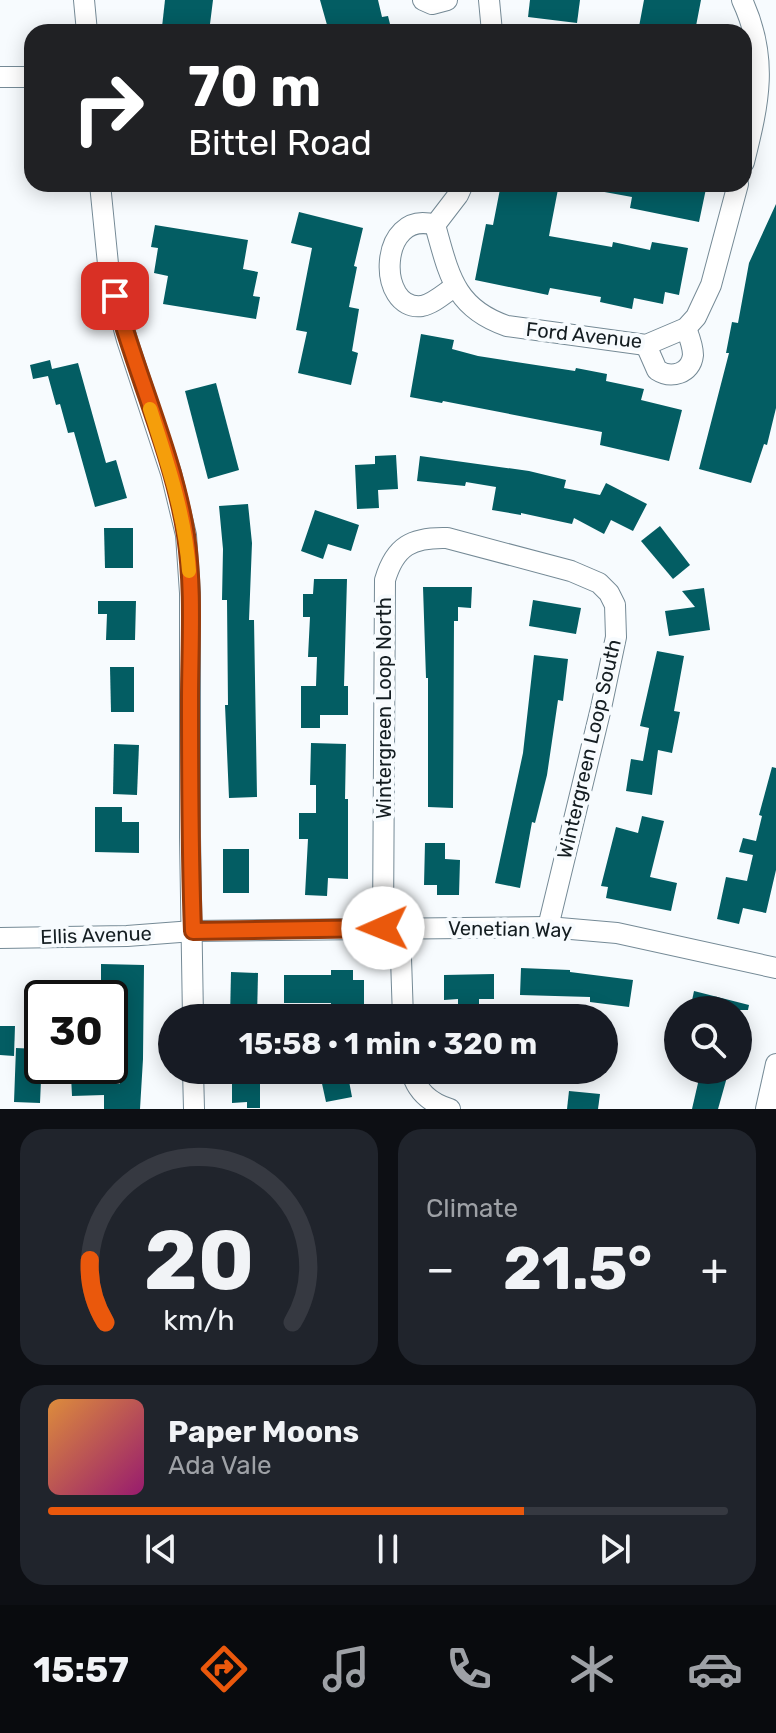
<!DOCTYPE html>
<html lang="en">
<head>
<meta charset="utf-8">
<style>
	body { margin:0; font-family:Rubik,sans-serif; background:#20242c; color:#f1f3f6; height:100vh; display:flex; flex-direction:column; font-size:30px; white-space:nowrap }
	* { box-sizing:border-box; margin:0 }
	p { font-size:26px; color:#9ea1a6 }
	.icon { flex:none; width:44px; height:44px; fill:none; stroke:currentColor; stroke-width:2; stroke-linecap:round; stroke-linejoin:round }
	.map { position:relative; height:1109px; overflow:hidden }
	.side { display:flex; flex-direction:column; gap:20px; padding:20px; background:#0d0f14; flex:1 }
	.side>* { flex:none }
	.guide { position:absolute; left:24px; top:24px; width:728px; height:168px; border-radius:24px; box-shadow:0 4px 20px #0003; background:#202124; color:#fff; overflow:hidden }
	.controls { position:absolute; left:664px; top:996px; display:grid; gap:16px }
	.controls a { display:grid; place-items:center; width:88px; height:88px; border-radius:50%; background:#171b24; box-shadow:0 4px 20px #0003; font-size:40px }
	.speed { position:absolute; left:24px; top:980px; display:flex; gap:16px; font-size:40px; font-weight:700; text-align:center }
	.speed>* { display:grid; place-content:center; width:104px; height:104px; border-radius:50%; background:#171b24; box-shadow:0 4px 20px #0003; line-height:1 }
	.speed .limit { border:4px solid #111; border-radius:12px; background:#fff; color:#111 }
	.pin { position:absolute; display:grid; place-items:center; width:68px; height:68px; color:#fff; margin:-34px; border-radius:16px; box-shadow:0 4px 12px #0006 }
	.me { position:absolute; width:88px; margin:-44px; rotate:269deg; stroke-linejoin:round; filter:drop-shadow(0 0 6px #0008) }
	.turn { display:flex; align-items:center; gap:28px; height:168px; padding:0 32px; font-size:36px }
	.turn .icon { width:104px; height:104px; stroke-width:2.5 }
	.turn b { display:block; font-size:56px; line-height:68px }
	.big { font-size:60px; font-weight:700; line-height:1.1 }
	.side .card { flex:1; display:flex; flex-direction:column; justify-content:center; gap:12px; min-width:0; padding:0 28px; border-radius:24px; background:#20242c }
	.side .dial { align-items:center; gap:0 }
	.dial svg { height:208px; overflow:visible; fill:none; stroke:#363941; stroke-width:7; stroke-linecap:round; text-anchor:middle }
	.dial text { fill:#f1f3f6; stroke:none }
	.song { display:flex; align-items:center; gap:24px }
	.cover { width:96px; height:96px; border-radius:12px; background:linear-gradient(135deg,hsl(30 70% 55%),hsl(320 70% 35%)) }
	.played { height:8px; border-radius:4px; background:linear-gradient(90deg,#ea580c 70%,#363941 70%) }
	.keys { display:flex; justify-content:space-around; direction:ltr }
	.heat { display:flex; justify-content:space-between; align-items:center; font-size:44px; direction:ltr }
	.side .tiles { flex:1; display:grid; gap:20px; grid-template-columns:1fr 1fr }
	.card:last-child { grid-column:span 2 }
	.trip { position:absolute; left:158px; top:1004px; width:460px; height:80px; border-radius:40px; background:#171b24; box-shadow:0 4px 20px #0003; font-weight:700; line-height:80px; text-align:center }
	.tab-bar { display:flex; height:128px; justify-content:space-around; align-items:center; background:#090b0e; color:#9ea1a6 }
	.tab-bar .icon { width:56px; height:56px }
	.tab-bar .active { color:#ea580c }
	.tab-bar b { font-size:36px; color:#f1f3f6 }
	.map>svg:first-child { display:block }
</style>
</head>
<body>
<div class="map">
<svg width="776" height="1109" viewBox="0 0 776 1109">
	<rect width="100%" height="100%" fill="#f7fbfe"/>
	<g fill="#035d63">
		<polygon points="165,0 213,0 209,32 162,27"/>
		<polygon points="320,0 378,0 382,17 388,16 392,32 329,32"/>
		<polygon points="530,0 580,0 577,23 528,17"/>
		<polygon points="644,0 701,0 696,26 689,25 688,32 638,32"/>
		<polygon points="501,184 559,184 549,236 612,247 613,242 650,250 652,242 688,248 679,295 665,292 663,304 634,298 632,309 600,302 601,297 550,288 548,295 475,280 486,224 493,225"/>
		<polygon points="600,184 707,184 699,222 630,208 632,197 599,191"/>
		<polygon points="776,204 776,408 767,445 764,444 751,483 699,469 729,353 726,353 732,322 738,323 749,263"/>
		<polygon points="299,212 363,228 354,266 357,267 349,307 359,309 352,351 358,353 351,385 298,373 307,332 296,330 312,248 291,243"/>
		<polygon points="155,225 248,240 243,269 258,272 253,296 260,297 256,319 163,304 168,276 154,273 158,248 151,247"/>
		<polygon points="421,334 454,340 452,349 478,356 575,371 576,368 607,374 606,381 644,389 641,400 682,410 669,461 600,445 602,432 443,401 442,403 410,397"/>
		<polygon points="50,360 52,369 78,363 106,463 116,460 127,498 95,507 74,432 68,433 60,404 56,405 48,376 33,379 30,365"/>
		<polygon points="216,383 239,470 208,479 185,391"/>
		<polygon points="396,455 398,489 378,490 379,508 357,509 355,465 375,464 375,456"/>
		<polygon points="420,456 529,471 566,480 564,488 600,495 606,483 647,504 633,531 611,520 604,534 574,518 572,524 521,513 521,515 492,510 496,487 466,482 465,486 417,481"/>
		<polygon points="248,504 252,543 249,620 254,620 257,797 229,798 225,705 228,705 227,600 222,600 223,549 219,506"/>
		<polygon points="315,510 359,525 351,551 328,544 323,559 301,551"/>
		<polygon points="660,526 690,565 673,579 641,541"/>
		<polygon points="104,528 133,528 133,568 105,568"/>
		<polygon points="314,579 347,579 344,686 348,686 348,715 320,715 320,728 301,728 301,686 316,686 317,657 308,657 310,617 303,617 303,594 313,594"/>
		<polygon points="423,587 472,587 471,608 458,607 458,621 454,621 453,808 428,807 428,678 426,678"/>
		<polygon points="704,588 710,630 669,636 665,611 695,607 682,591"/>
		<polygon points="533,600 581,608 576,634 529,626"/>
		<polygon points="98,601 136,601 135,640 106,640 107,614 98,614"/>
		<polygon points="657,651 684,656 674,711 680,712 672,753 658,750 652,795 626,791 631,759 643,761 649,728 640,726"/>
		<polygon points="534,655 568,659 563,701 558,700 547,775 535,823 532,822 520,888 495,883 523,753"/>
		<polygon points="110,667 134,667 134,712 111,712"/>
		<polygon points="311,743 346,744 345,799 348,799 348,879 328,878 327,896 305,895 308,839 299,839 299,813 316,813 316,785 310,785"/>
		<polygon points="114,744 139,745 137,795 113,794"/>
		<polygon points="772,767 776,768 776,870 766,913 743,908 739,924 717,919 726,877 747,881 753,855 739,852 743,838 756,841 762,816 759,815"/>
		<polygon points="95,807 122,807 122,822 139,822 139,853 95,852"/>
		<polygon points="642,816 664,821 650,877 677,883 671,911 606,898 608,887 601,886 616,827 638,833"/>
		<polygon points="425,843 445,843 445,859 460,860 459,895 437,895 437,885 424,885"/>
		<rect x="223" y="849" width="26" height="44"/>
		<polygon points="101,964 144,965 143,1059 140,1109 104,1109 104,1095 72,1096 71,1076 91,1075 91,1082 120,1084 120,1009 110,1009 110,998 101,998"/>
		<polygon points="521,968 570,970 570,972 633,980 629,1007 590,1002 590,997 520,995"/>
		<polygon points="331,970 353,970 353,980 364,980 364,1018 344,1018 344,1007 331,1007 331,1003 284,1003 284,975 331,975"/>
		<polygon points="231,972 258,973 257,1018 230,1018"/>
		<polygon points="494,974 494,999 479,999 479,1011 458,1011 458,999 444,1000 444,975"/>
		<polygon points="694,991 749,1005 748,1010 690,1010"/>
		<polygon points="0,1026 15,1026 14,1056 0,1055"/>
		<polygon points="16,1048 38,1049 37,1080 41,1080 40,1103 14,1102"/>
		<polygon points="319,1070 347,1070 352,1097 326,1102"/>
		<polygon points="701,1070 729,1070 718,1109 692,1109"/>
		<polygon points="232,1071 260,1071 260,1108 247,1108 247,1102 232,1103"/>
		<polygon points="569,1091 600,1094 598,1109 567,1109"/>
	</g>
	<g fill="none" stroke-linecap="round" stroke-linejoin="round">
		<defs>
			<g id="minor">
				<polyline points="84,0 87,32"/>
				<polyline points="423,0 432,4 447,0"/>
				<polyline points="489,0 492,32"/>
				<path d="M742 0C769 58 759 102 744 162"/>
				<polyline points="0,77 32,77"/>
				<polyline points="100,184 109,274 127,340 171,473 186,535 190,593 190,837 193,1018"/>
				<path d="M463 184 458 195 435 225C449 274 454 308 507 326L646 345 686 328 696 317 711 285 738 184"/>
				<path d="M435 225C378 208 376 312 422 306 433 304 445 293 454 287"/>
				<path d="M646 345 657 370C671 379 691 374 693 355 693 346 689 336 686 328"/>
				<path d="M383 928 385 580C395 546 412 537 447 538L571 571 599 583 609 593 615 605 616 637 601 708 548 927"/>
				<polyline points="400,928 403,1018"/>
				<polyline points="0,938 127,936 193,931 548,927 617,933 776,968"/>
				<polyline points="193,1070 194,1109"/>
				<path d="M411 1070C416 1091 430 1103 450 1109"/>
				<polyline points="766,1109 776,1064"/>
			</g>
		</defs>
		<use href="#minor" stroke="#758a96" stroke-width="22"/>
		<use href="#minor" stroke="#fff" stroke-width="20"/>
	</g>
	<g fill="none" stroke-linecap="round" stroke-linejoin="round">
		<defs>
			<path id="route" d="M115 296C136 374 174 457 186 535 194 589 190 645 190 700 190 777 190 854 193 931L383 928"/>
		</defs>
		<use href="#route" stroke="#983908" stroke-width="20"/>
		<use href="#route" stroke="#ea580c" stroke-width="14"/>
		<path stroke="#f59e0b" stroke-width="14" d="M150 409C167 462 185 515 189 571"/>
	</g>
	<g text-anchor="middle" stroke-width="8" stroke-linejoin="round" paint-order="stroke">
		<g font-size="20" fill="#141d21" stroke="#f7fbfe">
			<text transform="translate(584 335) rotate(6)" y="7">Ford Avenue</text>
			<text transform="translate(384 708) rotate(-90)" y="7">Wintergreen Loop North</text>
			<text transform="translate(589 749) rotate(-77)" y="7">Wintergreen Loop South</text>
			<text transform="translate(510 929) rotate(1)" y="7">Venetian Way</text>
			<text transform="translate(96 935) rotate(-2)" y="7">Ellis Avenue</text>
		</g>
	</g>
</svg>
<div class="controls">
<a><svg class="icon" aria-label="search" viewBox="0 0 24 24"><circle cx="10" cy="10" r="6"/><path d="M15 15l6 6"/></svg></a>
</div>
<div class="speed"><div class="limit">30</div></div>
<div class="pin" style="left:115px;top:296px;background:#d93025"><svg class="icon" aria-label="arrive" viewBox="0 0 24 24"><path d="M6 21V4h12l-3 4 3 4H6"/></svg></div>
<svg class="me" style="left:383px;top:928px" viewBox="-20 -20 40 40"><circle r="19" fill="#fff"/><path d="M0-13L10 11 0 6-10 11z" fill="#ea580c"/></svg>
<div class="trip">15:58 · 1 min · 320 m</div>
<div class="guide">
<div class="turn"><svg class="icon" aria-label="right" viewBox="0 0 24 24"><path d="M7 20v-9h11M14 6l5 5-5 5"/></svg><div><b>70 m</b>Bittel Road</div></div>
</div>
</div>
<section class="side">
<div class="tiles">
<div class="card dial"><svg viewBox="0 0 100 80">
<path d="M14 69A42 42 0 1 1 86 69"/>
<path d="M14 69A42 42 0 0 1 8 45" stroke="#ea580c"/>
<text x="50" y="56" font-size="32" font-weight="700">20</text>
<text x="50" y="72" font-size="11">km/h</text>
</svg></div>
<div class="card"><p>Climate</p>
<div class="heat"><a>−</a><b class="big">21.5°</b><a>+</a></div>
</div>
<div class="card">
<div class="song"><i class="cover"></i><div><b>Paper Moons</b><p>Ada Vale</p></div></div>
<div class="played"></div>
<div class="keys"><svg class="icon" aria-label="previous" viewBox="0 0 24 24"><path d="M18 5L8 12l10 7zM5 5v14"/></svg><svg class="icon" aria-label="pause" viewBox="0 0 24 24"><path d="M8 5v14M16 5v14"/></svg><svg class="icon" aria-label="next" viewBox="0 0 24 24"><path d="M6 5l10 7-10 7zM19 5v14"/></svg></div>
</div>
</div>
</section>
<nav class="tab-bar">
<b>15:57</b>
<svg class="icon active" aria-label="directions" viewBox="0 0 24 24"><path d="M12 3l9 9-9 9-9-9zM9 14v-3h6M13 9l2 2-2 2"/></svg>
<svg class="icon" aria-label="music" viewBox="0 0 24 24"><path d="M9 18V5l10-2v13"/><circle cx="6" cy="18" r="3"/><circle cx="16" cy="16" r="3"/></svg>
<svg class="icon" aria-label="phone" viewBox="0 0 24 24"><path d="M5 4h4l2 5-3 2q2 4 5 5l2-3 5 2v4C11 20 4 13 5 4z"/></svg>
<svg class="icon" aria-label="climate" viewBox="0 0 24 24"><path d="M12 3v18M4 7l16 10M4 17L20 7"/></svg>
<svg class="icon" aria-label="car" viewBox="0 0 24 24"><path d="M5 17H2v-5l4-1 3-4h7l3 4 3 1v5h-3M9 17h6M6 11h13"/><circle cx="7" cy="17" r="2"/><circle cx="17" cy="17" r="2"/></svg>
</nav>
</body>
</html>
